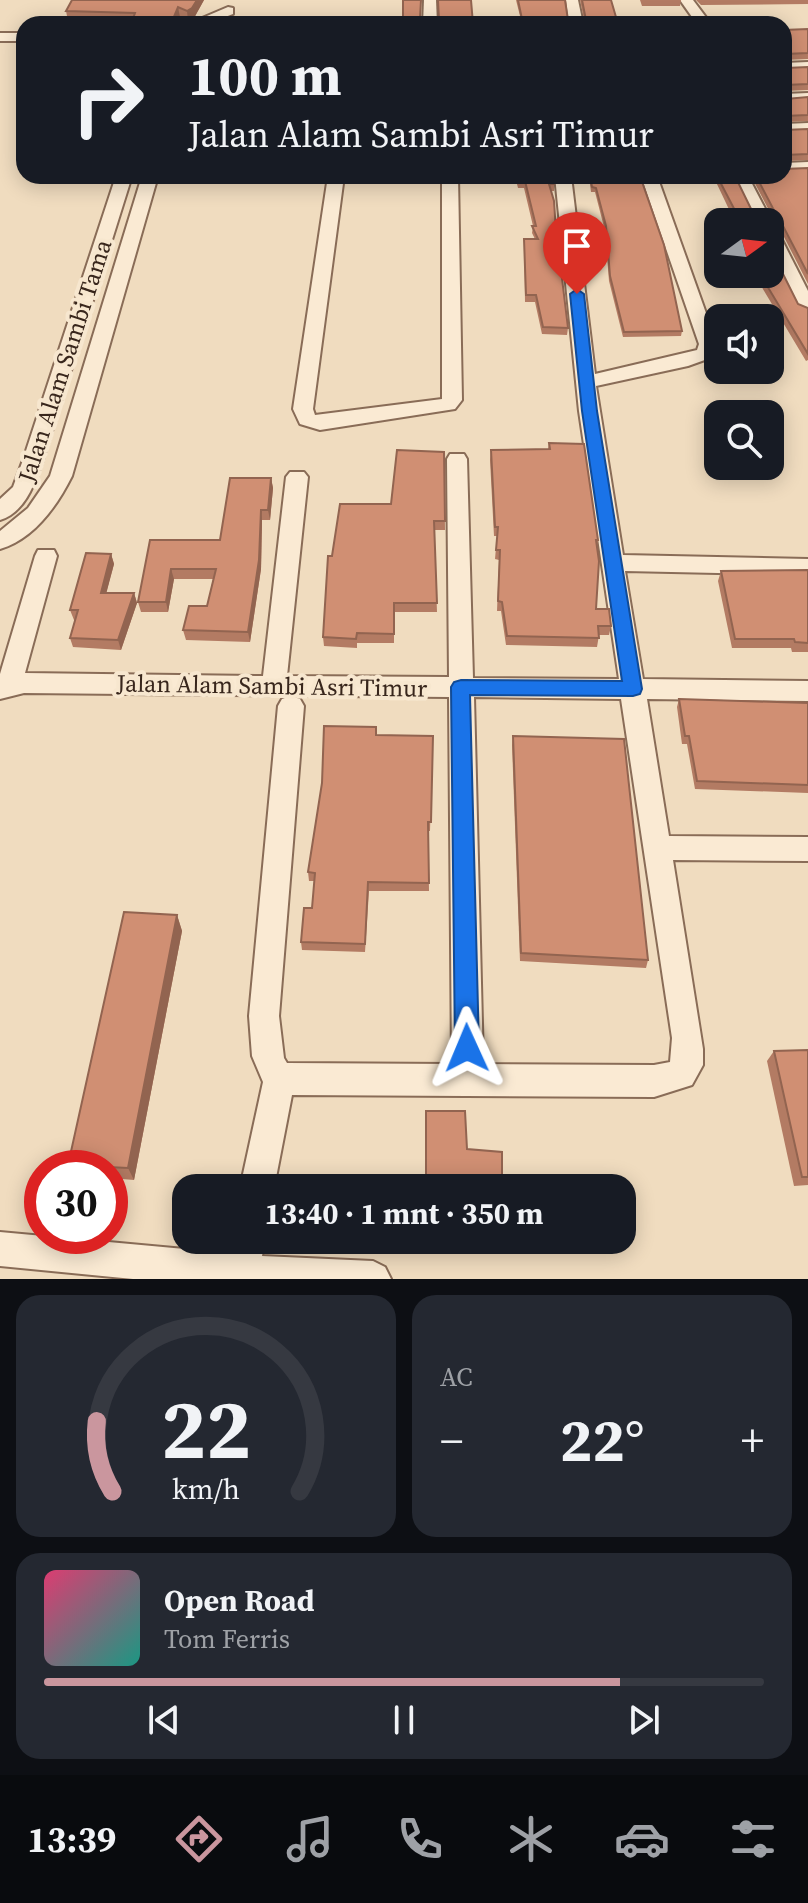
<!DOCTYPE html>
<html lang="id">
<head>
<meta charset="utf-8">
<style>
	body { margin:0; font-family:"Source Serif 4",serif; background:#242831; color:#f1f3f6; height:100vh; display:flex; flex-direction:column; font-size:30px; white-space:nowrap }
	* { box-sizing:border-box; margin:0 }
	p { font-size:26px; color:#9ea1a6 }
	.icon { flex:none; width:44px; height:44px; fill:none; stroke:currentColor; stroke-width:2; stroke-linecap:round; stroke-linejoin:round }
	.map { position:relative; height:1279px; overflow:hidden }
	.details { display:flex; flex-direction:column; gap:16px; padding:16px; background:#0d0f14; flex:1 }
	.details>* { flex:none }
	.top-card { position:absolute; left:16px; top:16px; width:776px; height:168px; border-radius:24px; box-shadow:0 4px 20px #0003; background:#171b24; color:#f1f3f6; overflow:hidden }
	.needle { width:52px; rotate:75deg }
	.controls { position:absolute; left:704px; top:208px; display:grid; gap:16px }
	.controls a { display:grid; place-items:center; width:80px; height:80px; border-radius:16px; background:#171b24; box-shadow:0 4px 20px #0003; font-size:40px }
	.speed { position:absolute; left:24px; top:1150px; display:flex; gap:16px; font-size:40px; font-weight:700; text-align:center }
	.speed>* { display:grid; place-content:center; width:104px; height:104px; border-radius:50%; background:#171b24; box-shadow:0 4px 20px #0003; line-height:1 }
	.speed .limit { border:12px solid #d22; background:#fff; color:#111 }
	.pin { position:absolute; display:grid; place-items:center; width:68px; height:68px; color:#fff; margin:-82px -34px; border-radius:50% 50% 50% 0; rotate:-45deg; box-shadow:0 0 8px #0007 }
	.pin .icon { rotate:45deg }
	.me { position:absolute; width:88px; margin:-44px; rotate:359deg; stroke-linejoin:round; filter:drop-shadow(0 0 6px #0008) }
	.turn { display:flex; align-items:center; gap:28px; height:168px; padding:0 40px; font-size:36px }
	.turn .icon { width:104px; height:104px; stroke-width:2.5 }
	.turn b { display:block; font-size:56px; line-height:68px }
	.big { font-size:60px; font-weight:700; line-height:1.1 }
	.details .widget { flex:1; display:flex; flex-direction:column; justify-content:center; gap:12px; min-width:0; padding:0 28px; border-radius:24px; background:#242831 }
	.details .dial { align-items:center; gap:0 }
	.dial svg { height:208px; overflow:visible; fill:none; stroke:#363941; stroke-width:7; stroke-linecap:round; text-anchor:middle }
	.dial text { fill:#f1f3f6; stroke:none }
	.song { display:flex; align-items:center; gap:24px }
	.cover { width:96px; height:96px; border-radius:12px; background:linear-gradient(135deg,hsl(340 70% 55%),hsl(170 70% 35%)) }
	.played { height:8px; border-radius:4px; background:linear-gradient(90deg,#ca969e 80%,#363941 80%) }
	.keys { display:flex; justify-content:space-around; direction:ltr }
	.heat { display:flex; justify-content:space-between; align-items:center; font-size:44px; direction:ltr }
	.details .tiles { flex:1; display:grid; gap:16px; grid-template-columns:1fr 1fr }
	.widget:last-child { grid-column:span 2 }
	.trip { position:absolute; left:172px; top:1174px; width:464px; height:80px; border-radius:24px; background:#171b24; box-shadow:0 4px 20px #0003; font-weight:700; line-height:80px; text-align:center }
	.menu { display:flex; height:128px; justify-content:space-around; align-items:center; background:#090b0e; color:#9ea1a6 }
	.menu .icon { width:56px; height:56px }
	.menu .current { color:#ca969e }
	.menu b { font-size:36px; color:#f1f3f6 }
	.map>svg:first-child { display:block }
</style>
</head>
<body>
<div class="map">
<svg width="808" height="1279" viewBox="0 0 808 1279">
	<rect width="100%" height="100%" fill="#f0dcbf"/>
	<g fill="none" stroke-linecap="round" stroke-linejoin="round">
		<defs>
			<g id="minor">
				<polygon points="424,0 436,0 437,24 423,24"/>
				<polygon points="566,0 578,0 583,24 569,24"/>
				<polygon points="680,0 693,0 711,24 697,24"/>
				<polygon points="228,7 233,8 233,14 207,24 188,24"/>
				<rect x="0" y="33" width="24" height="8"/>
				<polygon points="808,62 808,70 784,71 784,63"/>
				<polygon points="808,93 808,101 784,102 784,94"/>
				<polygon points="808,123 808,133 784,134 784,124"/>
				<polygon points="808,162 808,172 784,173 784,163"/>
				<path d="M116 176H132L43 460C35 482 26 512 0 520V499L13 487 23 460Z"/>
				<path d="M142 176H158L72 476C57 506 34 539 0 549V531L28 508 50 476Z"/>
				<polygon points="328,176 344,176 313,409 315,415 442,399 442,176 458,176 462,400 455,409 320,430 300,424 293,409"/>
				<path d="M555 176H571L595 374 697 350 699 344 641 176H657L717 344 713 357 688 366 596 386 623 555 808 559V575L625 571 643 679 808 681V701L647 699 669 836 808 837V861L673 860 703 1049V1065L692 1085 654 1097 292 1095 274 1188H240L263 1082 252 1056 249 1016 278 706 282 699 291 696 300 699 304 706 279 1016 284 1058 287 1063 452 1064 449 697 24 693 0 699V674L35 556 38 550H54L57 556 25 673 263 676 286 477 290 472H304L308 477 287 676 449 677 447 459 450 454H464L467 459 473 678 619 679 579 411ZM474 697 621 699 672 1038 670 1062 654 1065 483 1064Z"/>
				<polygon points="732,176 748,176 772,222 770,225 770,222 756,222"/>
				<polygon points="770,229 779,234 808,291 808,314 799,309 770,251"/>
				<polygon points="0,1232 228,1253 231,1240 265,1240 262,1256 373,1261 385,1267 391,1279 133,1279 0,1266"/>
			</g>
		</defs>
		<use href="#minor" stroke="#896c57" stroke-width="4"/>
		<use href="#minor" fill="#faead3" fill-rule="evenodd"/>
	</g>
	<g fill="#b37b63">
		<polygon points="72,0 204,0 194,18 188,21 180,17 177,24 131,24 68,21 66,11"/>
		<polygon points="516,0 565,0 568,20 584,20 580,0 611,0 618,24 522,24"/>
		<polygon points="640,0 681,0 680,6 642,6"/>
		<polygon points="696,0 808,0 808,4 701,5"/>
		<polygon points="808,29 808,59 784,60 784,30"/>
		<polygon points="784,63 786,68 808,67 808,90 784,91"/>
		<polygon points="784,94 786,99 808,97 808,121 784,122"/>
		<polygon points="808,129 808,160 784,161 784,130"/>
		<polygon points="808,168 808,284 782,233 772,227 774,220 751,176 784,176"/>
		<rect x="285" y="176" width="30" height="5"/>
		<polygon points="515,176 554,176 554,191 551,191 558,262 568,328 567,335 542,334 535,302 525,302 524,239 535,239 532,233 533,226 524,188 518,188"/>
		<polygon points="589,176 640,176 682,331 681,336 623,337 609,281 605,231 595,192 591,192"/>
		<polygon points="710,176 735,176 755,217 769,222 735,222 716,182 712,182"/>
		<polygon points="754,274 770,274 798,304 808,308 808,360 806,361"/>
		<polygon points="549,443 598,540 597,547 596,609 611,626 609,635 599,635 597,647 506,645 501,611 497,611 499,560 495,559 497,536 494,536 490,460 491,450 548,449"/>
		<polygon points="444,452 445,530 434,530 437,612 394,612 394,643 357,643 357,648 324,646 323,637 332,556 391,504"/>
		<polygon points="271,478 273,488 270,520 262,520 261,569 250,642 186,640 183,630 207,606 213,579 174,579 168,612 141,612 138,602 150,540 220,540"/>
		<polygon points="111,554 114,564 106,593 134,593 137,603 121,650 73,647 70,638 75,620 74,620 70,610"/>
		<polygon points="808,570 808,652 792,652 791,648 732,648 718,581 721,571"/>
		<polygon points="679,699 808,702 808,793 695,789 687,744 682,744 677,707"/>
		<polygon points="376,735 433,736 430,831 428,831 429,891 369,891 365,952 302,950 301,942 312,908 314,881 309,881 308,872"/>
		<polygon points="513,736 648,960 646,968 520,961 512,745"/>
		<polygon points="177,915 182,931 134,1180 110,1178 110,1168 70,1168 68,1165"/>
		<polygon points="808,1050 808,1185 794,1186 767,1061 774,1051"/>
		<polygon points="426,1111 467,1149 502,1188 426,1188"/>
	</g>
	<g fill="#926450">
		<polygon points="197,0 204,0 194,18 188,21 187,11"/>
		<polygon points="178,7 180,17 177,24 171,24"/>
		<polygon points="556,21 556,24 543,24 543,22"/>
		<polygon points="271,478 273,488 270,520 268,510"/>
		<polygon points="261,510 262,520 261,569 250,642 248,632"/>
		<polygon points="111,554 114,564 104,602 101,593"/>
		<polygon points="171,569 174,579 168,612 166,602"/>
		<polygon points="134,593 137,603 121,650 118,640"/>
		<polygon points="177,915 182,931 134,1180 128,1168"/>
	</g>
	<g fill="#d08f73" stroke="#926450" stroke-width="2">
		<polygon points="72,0 197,0 192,8 187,11 178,7 171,24 131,24 135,13 66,11"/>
		<polygon points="403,0 421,0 420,18 423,21 439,21 438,0 471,0 473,24 403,24"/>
		<polygon points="518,0 565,0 568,20 586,20 582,0 611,0 618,24 557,24 556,21 543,22 543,24 523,24"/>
		<polygon points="808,29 808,53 785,54 784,56 784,30"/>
		<polygon points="784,63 786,68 808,67 808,84 785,85 784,87"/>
		<polygon points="784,94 786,99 808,97 808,115 784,116"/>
		<polygon points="808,129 808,154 784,155 784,130"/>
		<polygon points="808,168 808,274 783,226 774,221 776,214 756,176 784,176 784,169"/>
		<polygon points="517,176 554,176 554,184 549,184 554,201 558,262 560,262 568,328 543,327 536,295 526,295 524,239 538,239 532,226 536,226 525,181 518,181"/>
		<polygon points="590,176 640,176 664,245 682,331 624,332 610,276 606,226 596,188 592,187"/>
		<polygon points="717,176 735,176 755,217 769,219 769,222 741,222"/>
		<polygon points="770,248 798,304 808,308 808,354 760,274 770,274"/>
		<polygon points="549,443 584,444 598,540 596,540 599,561 596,609 609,609 611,626 598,626 599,638 507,636 502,602 498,601 500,550 496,550 498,527 495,527 491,450 550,449"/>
		<polygon points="397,450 444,452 445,521 434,521 437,603 394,603 394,634 357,633 356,639 323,637 328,556 332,556 340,504 391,504"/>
		<polygon points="230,478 271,478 268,510 261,510 259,560 248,632 183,630 189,606 207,606 216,569 171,569 166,602 138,602 150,540 220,540"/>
		<polygon points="86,553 111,554 101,593 134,593 118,640 70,638 78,610 70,610"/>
		<polygon points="808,570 808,643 795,642 794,639 735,639 721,571"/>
		<polygon points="679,699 808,703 808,785 697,781 689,736 685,736"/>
		<polygon points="324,726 376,727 376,735 433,736 431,822 428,822 429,883 368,882 365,944 301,942 304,908 312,908 315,873 308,872 322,783"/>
		<polygon points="513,736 624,739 648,960 521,953"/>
		<polygon points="124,912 177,915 128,1168 68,1165"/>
		<polygon points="808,1050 808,1177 802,1177 774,1051"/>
		<polygon points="426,1111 465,1111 467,1149 502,1152 502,1188 474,1188 474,1183 426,1183"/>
	</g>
	<polygon fill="#1a73e8" stroke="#114b97" stroke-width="2" points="577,289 584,294 597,411 642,689 640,694 633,696 470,695 479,1048 475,1057 467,1060 459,1057 455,1048 451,687 454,682 461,680 622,681 582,411 570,294"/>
	<g text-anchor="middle" stroke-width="8" stroke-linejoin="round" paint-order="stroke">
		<g font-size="24" fill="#38261c" stroke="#f7e7cf">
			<text transform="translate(65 361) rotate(-72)" y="8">Jalan Alam Sambi Tama</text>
			<text transform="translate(272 686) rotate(1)" y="8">Jalan Alam Sambi Asri Timur</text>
		</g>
	</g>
</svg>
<div class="controls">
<a><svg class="needle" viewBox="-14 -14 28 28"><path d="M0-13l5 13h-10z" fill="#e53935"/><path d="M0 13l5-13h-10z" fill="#9ea1a6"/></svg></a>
<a><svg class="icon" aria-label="sound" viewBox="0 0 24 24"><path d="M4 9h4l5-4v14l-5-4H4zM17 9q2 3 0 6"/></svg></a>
<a><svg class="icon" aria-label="search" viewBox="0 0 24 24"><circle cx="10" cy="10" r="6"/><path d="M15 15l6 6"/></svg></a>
</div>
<div class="speed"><div class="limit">30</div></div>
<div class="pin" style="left:577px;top:294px;background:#d93025"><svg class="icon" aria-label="arrive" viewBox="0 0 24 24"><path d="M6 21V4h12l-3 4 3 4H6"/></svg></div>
<svg class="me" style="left:467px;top:1048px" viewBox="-20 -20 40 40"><path d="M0-17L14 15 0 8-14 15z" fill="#1a73e8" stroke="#fff" stroke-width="4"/></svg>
<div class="trip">13:40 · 1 mnt · 350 m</div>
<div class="top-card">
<div class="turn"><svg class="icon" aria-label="right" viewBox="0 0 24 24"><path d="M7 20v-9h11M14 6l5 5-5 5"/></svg><div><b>100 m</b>Jalan Alam Sambi Asri Timur</div></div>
</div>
</div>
<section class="details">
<div class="tiles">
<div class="widget dial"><svg viewBox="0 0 100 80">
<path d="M14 69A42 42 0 1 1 86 69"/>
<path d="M14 69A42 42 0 0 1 8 42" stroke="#ca969e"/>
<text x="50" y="56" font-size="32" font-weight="700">22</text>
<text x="50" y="72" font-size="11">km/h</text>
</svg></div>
<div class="widget"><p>AC</p>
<div class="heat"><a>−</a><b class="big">22°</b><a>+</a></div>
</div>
<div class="widget">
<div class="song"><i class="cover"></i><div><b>Open Road</b><p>Tom Ferris</p></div></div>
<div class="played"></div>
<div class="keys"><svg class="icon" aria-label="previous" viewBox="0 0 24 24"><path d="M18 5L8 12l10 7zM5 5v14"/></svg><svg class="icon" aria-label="pause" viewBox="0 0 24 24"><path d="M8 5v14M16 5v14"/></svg><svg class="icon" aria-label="next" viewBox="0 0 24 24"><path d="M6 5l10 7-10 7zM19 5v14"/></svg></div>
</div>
</div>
</section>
<nav class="menu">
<b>13:39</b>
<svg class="icon current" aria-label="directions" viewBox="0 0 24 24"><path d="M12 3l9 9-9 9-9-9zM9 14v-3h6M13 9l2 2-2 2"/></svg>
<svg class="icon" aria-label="music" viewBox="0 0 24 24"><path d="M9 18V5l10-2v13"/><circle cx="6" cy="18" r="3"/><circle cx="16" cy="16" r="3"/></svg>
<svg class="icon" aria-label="phone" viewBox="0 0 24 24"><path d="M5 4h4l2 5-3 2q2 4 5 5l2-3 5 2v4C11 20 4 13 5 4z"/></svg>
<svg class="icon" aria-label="climate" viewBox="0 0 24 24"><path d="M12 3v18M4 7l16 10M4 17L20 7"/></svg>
<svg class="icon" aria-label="car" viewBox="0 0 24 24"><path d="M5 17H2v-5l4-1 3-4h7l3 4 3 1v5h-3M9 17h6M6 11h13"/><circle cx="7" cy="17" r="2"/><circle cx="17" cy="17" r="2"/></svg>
<svg class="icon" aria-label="filters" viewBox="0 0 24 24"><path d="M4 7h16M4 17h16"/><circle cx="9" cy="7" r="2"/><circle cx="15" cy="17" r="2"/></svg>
</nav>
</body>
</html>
